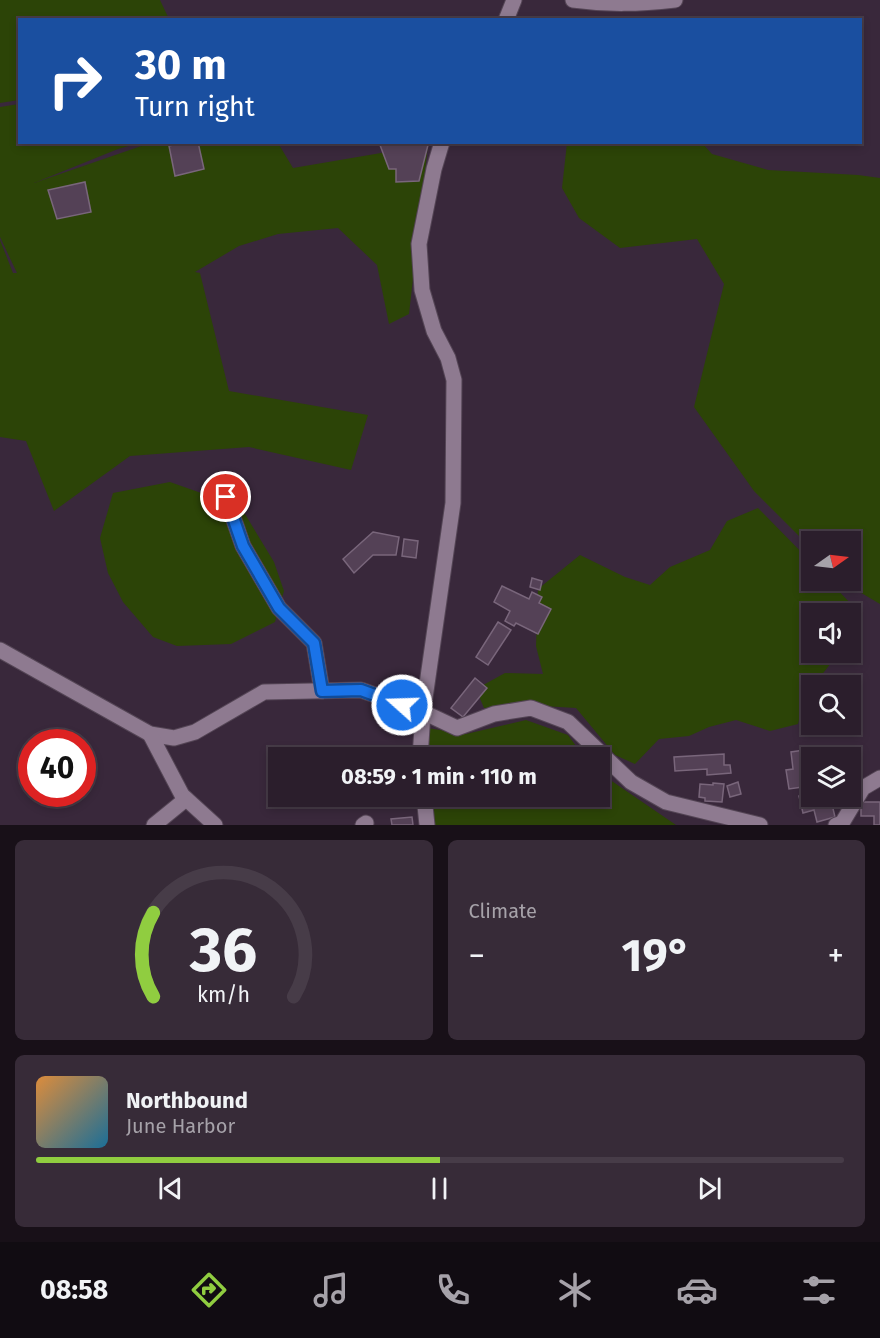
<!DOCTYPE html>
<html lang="en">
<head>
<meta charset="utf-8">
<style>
	body { margin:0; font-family:"Fira Sans",sans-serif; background:#372b38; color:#f1f3f6; height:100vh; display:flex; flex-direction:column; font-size:22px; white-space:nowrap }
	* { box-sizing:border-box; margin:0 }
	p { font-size:20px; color:#a6a2a9 }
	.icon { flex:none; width:33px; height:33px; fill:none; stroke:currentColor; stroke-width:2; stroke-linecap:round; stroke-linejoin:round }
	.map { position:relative; height:825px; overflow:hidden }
	.side { display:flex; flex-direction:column; gap:15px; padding:15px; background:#181018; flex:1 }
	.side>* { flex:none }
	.banner { position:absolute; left:18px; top:18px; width:844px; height:126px; border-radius:0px; box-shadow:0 3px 9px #0003,0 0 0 2px #473c48; background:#1a4fa0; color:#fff; overflow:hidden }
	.needle { width:39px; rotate:76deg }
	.buttons { position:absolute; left:801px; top:531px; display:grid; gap:12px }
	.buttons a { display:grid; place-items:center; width:60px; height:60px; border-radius:0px; background:#2b1e2c; box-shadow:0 3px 9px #0003,0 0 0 2px #473c48; font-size:30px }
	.speed { position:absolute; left:18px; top:729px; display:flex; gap:12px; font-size:30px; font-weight:700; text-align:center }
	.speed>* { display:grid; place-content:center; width:78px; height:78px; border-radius:50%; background:#2b1e2c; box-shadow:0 3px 9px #0003,0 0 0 2px #473c48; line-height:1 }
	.speed .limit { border:9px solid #d22; background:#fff; color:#111 }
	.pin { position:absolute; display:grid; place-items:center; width:51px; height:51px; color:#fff; margin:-26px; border:3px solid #fff; border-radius:50%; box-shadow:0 2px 6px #0007 }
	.me { position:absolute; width:66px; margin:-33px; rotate:290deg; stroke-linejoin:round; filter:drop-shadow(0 0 4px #0008) }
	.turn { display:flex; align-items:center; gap:21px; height:126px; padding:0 18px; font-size:27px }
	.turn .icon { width:78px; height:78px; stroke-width:2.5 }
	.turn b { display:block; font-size:42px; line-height:51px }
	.big { font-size:45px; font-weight:700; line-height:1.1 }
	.side .tile { flex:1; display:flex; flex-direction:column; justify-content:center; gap:9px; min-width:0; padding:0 21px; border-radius:9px; background:#372b38 }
	.side .dial { align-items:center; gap:0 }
	.dial svg { height:156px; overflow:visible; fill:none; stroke:#473c48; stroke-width:7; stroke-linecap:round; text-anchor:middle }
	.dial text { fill:#f1f3f6; stroke:none }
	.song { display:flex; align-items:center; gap:18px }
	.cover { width:72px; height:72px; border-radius:9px; background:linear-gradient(135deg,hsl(30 70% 55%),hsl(200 70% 35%)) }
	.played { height:6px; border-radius:3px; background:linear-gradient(90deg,#90cd40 50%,#473c48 50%) }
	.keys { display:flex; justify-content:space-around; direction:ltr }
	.heat { display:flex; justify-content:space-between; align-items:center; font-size:33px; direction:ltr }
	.side .tiles { flex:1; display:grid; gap:15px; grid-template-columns:1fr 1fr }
	.tile:last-child { grid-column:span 2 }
	.trip { position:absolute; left:268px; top:747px; width:342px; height:60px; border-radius:0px; background:#2b1e2c; box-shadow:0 3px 9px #0003,0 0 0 2px #473c48; font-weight:700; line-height:60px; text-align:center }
	.dock { display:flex; height:96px; justify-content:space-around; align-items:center; background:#110c12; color:#a6a2a9 }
	.dock .icon { width:42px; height:42px }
	.dock .on { color:#90cd40 }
	.dock b { font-size:27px; color:#f1f3f6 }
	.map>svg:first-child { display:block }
</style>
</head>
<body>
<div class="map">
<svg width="880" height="825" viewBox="0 0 880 825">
	<rect width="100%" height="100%" fill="#39283b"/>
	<g fill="#2c4407">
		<polygon points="0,0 160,0 169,19 20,20 19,100 0,103"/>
		<polygon points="19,104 20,142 139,143 118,149 34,183 150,143 278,143 293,168 428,145 409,314 389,324 377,265 338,228 278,234 239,246 195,272 200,273 229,391 368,415 351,470 249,447 130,456 54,511 26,441 0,437 0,240 13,273 17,273 0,237 0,107"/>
		<polygon points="567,143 702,143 712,154 768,170 858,175 880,178 880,604 858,591 846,581 850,580 850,542 812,542 811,548 754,491 694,407 724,284 697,239 620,248 579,218 562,188"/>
		<polygon points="170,482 221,500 245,514 274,562 284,591 275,622 231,644 177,646 153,637 123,602 108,573 100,538 113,493"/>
		<polygon points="758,508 811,562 812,580 829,581 854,607 850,613 812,614 812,652 839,653 805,696 798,724 770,731 736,720 709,727 689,736 659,739 635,764 615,755 576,708 543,706 484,708 476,689 505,673 543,674 536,646 538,589 580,555 625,577 650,585 670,567 710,550 727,521"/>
		<polygon points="526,720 568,735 584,757 427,757 427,728 466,734"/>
		<polygon points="600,773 676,825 433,825 429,797 600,796"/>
	</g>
	<g fill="#544156" stroke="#79667b" stroke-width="1.5">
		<polygon points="185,142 198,142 204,169 175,176 169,146"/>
		<polygon points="380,145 428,145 419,181 396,182 396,169 389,169"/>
		<polygon points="85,182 91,212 57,219 48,190"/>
		<polygon points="373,532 399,537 396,555 373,555 354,573 343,559"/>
		<polygon points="404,539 418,541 416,558 402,556"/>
		<polygon points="532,578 542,581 540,590 530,587"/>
		<polygon points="502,586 529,599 532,592 542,597 539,603 551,609 538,634 516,623 514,626 505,621 510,611 494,602"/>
		<polygon points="498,622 511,630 488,665 476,657"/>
		<polygon points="475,678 487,688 463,717 451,708"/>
		<polygon points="804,750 809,786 789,789 786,770 793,769 791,752"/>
		<rect x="392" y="751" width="18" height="7"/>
		<polygon points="724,754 724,765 730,765 731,773 707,775 707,769 675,771 674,757"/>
		<polygon points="738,782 741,794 730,797 727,786"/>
		<polygon points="713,783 724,784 722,802 705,801 705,798 699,797 700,784 713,785"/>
		<polygon points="812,792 812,796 830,796 835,817 817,822 814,810 803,813 799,796"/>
		<polygon points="861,802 880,802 880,825 874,825 874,816 861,816"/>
		<polygon points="412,817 413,825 392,825 391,819"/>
	</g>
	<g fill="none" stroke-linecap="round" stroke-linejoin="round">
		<defs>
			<g id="minor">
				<path d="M573 0C609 5 639 4 675 0"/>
				<polyline points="506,20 514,0"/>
				<polyline points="226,497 243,546 279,608 314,643 322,691"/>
				<polyline points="0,650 150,734 174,738 195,732 264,692 361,690 423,712 457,728 494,714 531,708 568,722 631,782 666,802 760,825"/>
				<polyline points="150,734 182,795 215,825"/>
				<polyline points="420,758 423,712 453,503 454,380 448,358 434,331 422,290 419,244 434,169 442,142"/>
				<polyline points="424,796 427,825"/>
				<polyline points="154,825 186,799"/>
				<polyline points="363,825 366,823"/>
				<polyline points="836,825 842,823 863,788 880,778"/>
			</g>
		</defs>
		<use href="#minor" stroke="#544555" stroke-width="17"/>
		<use href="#minor" stroke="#8e7a90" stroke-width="15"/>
	</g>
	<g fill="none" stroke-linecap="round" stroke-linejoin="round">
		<defs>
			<polyline id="route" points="226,497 243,546 279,608 314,643 322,691 361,690 402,705"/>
		</defs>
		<use href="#route" stroke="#114b97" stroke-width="15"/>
		<use href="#route" stroke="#1a73e8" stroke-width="10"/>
	</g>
</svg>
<div class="buttons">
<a><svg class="needle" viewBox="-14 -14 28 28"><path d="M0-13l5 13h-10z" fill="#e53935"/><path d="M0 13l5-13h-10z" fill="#a6a2a9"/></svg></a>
<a><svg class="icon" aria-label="sound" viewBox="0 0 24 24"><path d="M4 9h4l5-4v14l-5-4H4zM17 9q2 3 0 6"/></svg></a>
<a><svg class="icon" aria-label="search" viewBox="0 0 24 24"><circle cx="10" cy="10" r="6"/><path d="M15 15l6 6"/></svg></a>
<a><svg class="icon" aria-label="layers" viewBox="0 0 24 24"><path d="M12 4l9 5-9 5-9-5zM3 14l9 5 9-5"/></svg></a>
</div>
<div class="speed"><div class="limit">40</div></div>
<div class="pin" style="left:226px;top:497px;background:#d93025"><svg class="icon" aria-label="arrive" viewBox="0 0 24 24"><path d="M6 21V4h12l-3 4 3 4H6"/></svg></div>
<svg class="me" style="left:402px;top:705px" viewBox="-20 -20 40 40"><circle r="17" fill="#1a73e8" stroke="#fff" stroke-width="3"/><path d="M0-11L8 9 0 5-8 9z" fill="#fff"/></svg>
<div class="trip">08:59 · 1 min · 110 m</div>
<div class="banner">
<div class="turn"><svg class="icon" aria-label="right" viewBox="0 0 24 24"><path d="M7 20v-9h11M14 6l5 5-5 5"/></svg><div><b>30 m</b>Turn right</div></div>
</div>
</div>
<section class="side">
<div class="tiles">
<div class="tile dial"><svg viewBox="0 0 100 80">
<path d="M14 69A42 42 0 1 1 86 69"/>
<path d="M14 69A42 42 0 0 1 14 26" stroke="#90cd40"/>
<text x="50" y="56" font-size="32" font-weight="700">36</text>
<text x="50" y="72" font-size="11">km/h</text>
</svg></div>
<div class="tile"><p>Climate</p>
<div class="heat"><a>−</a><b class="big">19°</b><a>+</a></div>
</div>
<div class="tile">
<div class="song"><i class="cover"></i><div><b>Northbound</b><p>June Harbor</p></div></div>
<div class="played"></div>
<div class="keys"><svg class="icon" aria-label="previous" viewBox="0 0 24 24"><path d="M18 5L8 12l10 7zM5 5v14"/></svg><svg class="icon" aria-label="pause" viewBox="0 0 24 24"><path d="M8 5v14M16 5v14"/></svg><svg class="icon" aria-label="next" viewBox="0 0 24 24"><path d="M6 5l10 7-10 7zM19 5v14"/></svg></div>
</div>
</div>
</section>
<nav class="dock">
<b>08:58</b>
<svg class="icon on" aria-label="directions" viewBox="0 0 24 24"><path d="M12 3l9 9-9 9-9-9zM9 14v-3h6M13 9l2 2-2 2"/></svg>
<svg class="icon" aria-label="music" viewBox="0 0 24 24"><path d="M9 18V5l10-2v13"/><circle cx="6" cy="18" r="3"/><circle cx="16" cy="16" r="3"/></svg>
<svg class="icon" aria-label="phone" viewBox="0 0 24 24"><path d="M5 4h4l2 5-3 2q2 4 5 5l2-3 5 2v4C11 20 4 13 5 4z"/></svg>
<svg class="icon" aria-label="climate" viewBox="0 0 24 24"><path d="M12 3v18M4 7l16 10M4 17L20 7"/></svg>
<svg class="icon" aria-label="car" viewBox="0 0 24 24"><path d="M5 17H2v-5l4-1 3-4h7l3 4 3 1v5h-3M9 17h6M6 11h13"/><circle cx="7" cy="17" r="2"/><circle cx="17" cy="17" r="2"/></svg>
<svg class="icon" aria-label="filters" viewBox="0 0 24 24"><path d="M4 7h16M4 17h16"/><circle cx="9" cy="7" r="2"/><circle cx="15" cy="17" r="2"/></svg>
</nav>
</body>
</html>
